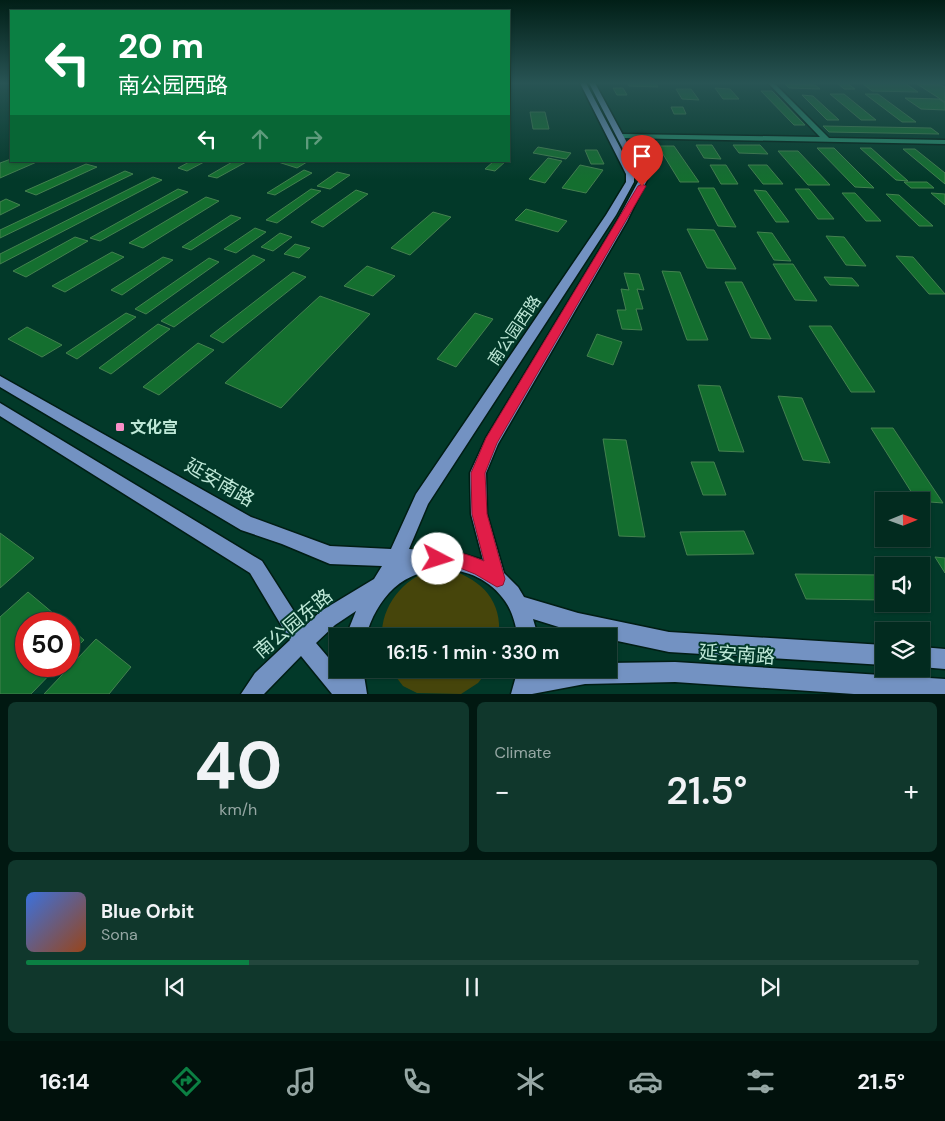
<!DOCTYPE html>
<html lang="en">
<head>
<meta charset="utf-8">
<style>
	body { margin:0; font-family:"DM Sans","Noto Sans SC",sans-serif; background:#10372c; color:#f1f3f6; height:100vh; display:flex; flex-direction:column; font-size:19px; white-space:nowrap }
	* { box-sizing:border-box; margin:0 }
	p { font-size:16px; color:#96a7a4 }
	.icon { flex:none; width:28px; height:28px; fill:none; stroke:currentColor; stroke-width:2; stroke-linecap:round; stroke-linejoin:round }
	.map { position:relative; height:694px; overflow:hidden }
	.panel { display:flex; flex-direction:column; gap:8px; padding:8px; background:#011811; flex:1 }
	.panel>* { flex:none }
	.top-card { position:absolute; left:10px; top:10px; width:500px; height:152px; border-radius:0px; box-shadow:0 1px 4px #0004,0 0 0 1px #23473d; background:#0b8043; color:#fff; overflow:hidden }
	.needle { width:32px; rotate:89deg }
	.fabs { position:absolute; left:875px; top:492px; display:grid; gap:10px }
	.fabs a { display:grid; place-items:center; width:55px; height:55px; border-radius:0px; background:#022b1f; box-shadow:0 1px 4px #0004,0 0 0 1px #23473d; font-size:25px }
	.speed { position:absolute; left:15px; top:612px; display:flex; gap:10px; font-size:25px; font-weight:700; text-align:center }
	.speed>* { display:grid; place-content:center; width:65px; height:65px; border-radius:50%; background:#022b1f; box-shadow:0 1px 4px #0004,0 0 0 1px #23473d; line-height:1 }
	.speed .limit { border:8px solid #d22; background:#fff; color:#111 }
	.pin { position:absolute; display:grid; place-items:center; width:42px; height:42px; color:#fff; margin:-51px -21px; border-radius:50% 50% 50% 0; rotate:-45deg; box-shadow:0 0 5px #0007 }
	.pin .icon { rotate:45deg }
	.me { position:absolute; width:55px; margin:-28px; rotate:95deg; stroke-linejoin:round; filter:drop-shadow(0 0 4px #0008) }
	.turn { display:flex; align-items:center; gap:18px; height:105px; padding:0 25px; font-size:22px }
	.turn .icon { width:65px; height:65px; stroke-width:2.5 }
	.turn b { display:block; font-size:35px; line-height:42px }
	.lanes { display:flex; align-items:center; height:48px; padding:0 25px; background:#0003; justify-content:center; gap:25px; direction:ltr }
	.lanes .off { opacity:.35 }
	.big { font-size:38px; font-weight:600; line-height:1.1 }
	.panel .card { flex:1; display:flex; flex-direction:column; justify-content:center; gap:8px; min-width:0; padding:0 18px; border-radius:8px; background:#10372c }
	.panel .dial { align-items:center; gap:0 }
	.dial b { font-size:65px; line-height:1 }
	.song { display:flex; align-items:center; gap:15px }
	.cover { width:60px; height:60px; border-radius:8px; background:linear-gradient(135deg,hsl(220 70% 55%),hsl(20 70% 35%)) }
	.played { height:5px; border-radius:2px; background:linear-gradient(90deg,#0b8043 25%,#23473d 25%) }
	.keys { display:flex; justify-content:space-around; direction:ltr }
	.heat { display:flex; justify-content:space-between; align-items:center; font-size:28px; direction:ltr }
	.panel .tiles { flex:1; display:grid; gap:8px; grid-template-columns:1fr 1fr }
	.card:last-child { grid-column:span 2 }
	.trip { position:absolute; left:329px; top:628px; width:288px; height:50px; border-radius:0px; background:#022b1f; box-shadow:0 1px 4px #0004,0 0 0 1px #23473d; font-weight:600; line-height:50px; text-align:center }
	.dock { display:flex; height:80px; justify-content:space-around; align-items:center; background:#01110c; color:#96a7a4 }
	.dock .icon { width:35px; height:35px }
	.dock .on { color:#0b8043 }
	.dock b { font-size:22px; color:#f1f3f6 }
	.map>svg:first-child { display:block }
</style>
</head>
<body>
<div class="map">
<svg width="945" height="694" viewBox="0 0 945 694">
	<rect width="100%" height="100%" fill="#023929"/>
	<g fill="#46450b">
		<path d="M451 570C483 581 502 601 499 636H382C381 607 403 578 431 571 437 569 445 570 451 570Z"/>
		<polygon points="390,669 489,669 478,683 461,694 417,693 403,686"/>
	</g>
	<g fill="#146f2f" stroke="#44814f">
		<polygon points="628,83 656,83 658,87 629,86"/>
		<polygon points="837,83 847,83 855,89 844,89"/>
		<polygon points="862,83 905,83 918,92 872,91"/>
		<polygon points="785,84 815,85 820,89 789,88"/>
		<polygon points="917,84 941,85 945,87 945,102"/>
		<polygon points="613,88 623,88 627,95 617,95"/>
		<polygon points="715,88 730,89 739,99 723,99"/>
		<polygon points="676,89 691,89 699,100 682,99"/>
		<polygon points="761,91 772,91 805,125 794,125"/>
		<polygon points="830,94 844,94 876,120 861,120"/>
		<polygon points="865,94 878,94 916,122 902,122"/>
		<polygon points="802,95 813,96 839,120 827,120"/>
		<polygon points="905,98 939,99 945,103 945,110 921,109"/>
		<polygon points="671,107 683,107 686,114 674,114"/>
		<polygon points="530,112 545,112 549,129 533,129"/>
		<polygon points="823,126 931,128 939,134 829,132"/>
		<polygon points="696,145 712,145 721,159 704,158"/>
		<polygon points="733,145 760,145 768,154 739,153"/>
		<polygon points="658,146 674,146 699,182 680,182"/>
		<polygon points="538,147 571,153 566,159 533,153"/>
		<polygon points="817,148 834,148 874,188 855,187"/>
		<polygon points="860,148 871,148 908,181 896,180"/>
		<polygon points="903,149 915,149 945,173 945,184"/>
		<polygon points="585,150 597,150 604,164 591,164"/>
		<polygon points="778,151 798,151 830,185 808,185"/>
		<polygon points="548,158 562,161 545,183 529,179"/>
		<polygon points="11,159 11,161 39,161 0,178 0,163"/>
		<polygon points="191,161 206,161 187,171 178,168"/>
		<polygon points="234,161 248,161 217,178 208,176"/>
		<polygon points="275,161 305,161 307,162 297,168"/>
		<polygon points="494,161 506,161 495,171 485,169"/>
		<polygon points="86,164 97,167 36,195 25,191"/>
		<polygon points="580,165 603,170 586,193 562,188"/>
		<polygon points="710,165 726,165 738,184 721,184"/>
		<polygon points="748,165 767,165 783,184 763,184"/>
		<polygon points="304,170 312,173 275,195 267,193"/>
		<polygon points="125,171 133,174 0,238 0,230"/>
		<polygon points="337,172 350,175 330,189 317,186"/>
		<polygon points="153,177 162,180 0,264 0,254"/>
		<polygon points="904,182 927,182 934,188 911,188"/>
		<polygon points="698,188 714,188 736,227 718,226"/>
		<polygon points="178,189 188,192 100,241 90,238"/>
		<polygon points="311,189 321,191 277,223 266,220"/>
		<polygon points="795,189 809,189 834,219 818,219"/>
		<polygon points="356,190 368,194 323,227 311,222"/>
		<polygon points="754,190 766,191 789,222 776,222"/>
		<polygon points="842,193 855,193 881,221 866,221"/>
		<polygon points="931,193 945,194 945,205"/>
		<polygon points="886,194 899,195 933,226 919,226"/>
		<polygon points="206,197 219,201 143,248 129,243"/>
		<polygon points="6,199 20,205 0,215 0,202"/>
		<polygon points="526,209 567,221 558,232 515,220"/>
		<polygon points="433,212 451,217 410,255 391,248"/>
		<polygon points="231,215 241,218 191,250 182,247"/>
		<polygon points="255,228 266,232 236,253 224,249"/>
		<polygon points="687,229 714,230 736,269 707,268"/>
		<polygon points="757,232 772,233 791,261 774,260"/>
		<polygon points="280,233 292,237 273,251 261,247"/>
		<polygon points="826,236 844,237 866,266 846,265"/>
		<polygon points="75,237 88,241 26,277 13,271"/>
		<polygon points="295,244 310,248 299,258 284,254"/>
		<polygon points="112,252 124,257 65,292 52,286"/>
		<polygon points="253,255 265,260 174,327 161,321"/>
		<polygon points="896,256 913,257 945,294 929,294"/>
		<polygon points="163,257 173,260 122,295 111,290"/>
		<polygon points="209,258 219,262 146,314 135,309"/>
		<polygon points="773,264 793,264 817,301 795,300"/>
		<polygon points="367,266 395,276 373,296 344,286"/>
		<polygon points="662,271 680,272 708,340 687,340"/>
		<polygon points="293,272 306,277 223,343 210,336"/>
		<polygon points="624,273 639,274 644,290 637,289 643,309 636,309 642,330 622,329 617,310 626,310 621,289 629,290"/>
		<polygon points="824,277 852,278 859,286 830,285"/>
		<polygon points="725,282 742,282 771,339 751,338"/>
		<polygon points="320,296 370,314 281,408 225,383"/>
		<polygon points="126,313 136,317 77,359 66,353"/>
		<polygon points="475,313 493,319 456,367 437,359"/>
		<polygon points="158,324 170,329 111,374 99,368"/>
		<polygon points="809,326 831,326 875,392 851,392"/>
		<polygon points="27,327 62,345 42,357 8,339"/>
		<polygon points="597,334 622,342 613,365 587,356"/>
		<polygon points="198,343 214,350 159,395 143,387"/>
		<polygon points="698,385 720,386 744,452 719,451"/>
		<polygon points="778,396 802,398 830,463 803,460"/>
		<polygon points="871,428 893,428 943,503 917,501"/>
		<polygon points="603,439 626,440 645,537 619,536"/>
		<polygon points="691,462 714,462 726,495 703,495"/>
		<polygon points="744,531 754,554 687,555 680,532"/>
		<polygon points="0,533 34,558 0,588"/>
		<polygon points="935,557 945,558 945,573"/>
		<polygon points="795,574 884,575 884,600 806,599"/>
		<polygon points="28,592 66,624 26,624 26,666 58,666 31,694 0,694 0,617"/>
		<polygon points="69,627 84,640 69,655"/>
		<polygon points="96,639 131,667 109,694 44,694"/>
	</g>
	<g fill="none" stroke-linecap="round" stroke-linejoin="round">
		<defs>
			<polygon id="minor" points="768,83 774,83 829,138 945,140 945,144 622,138 618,136 622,134 820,137"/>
			<g id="major">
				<path d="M580 83H586L634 174V182L616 215 428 504 409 549 459 553 483 560 471 514 470 473 486 438 617 221 639 180 589 83H595L647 180 627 221 498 444 486 473 487 514 504 573 518 587 524 597 578 613 669 632 884 645V665L669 652 608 639V636L578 633 533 619 538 636H518C515 624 513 612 505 601 480 565 427 559 394 588 380 601 371 618 366 636H346L356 611 335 625 316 643 344 676 343 669H363L367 694H332L301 656 264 694H241L255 673 290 640 250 573 0 416V403L262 561 304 627 321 611 374 579 382 566 330 564 282 544 241 530 0 387V376L251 517 330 546 391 549 416 494 606 215 626 182V174Z"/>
				<polygon points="921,647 945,649 945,669 921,667"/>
				<polygon points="675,662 945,679 945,694 854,694 675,682 585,684 532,694 511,694 518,669 538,669 538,671 553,669 608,669 608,663"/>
			</g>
		</defs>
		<use href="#minor" stroke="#011d14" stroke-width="3"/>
		<use href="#major" stroke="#011d14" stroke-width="3"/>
		<use href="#minor" fill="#268769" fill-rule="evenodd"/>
		<use href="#major" fill="#7392c2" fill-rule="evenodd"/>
	</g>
	<linearGradient id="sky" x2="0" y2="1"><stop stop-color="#011f17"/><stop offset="0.46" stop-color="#285454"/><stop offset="1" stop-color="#285454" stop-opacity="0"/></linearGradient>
	<rect width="945" height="180" fill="url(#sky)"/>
	<path fill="#e11d48" stroke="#92132f" d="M642 184 646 186 497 443 485 473 487 514 505 579 503 585 497 587 475 574 460 568 433 565 430 559 433 554C449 547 469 555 484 561L472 514 471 473 486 438 638 186Z"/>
	<rect fill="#fa8fc7" stroke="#023929" stroke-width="2" x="115" y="422" width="10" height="10" rx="2.5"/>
	<g text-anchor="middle" stroke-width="4" stroke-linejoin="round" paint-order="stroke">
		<g font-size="16" fill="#bee8d7" stroke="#023929">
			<text transform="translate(514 330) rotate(-56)" y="6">南公园西路</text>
		</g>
		<g font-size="16" font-weight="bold" fill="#bee8d7" stroke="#023929" text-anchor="start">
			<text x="130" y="433">文化宫</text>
		</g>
		<g font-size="19" fill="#bee8d7" stroke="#023929">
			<text transform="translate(220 482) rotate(30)" y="7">延安南路</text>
			<text transform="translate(293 623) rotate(-40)" y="7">南公园东路</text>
			<text transform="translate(737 654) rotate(4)" y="7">延安南路</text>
		</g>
	</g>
</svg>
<div class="fabs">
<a><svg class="needle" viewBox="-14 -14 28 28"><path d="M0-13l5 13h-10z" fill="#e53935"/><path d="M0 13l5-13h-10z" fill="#96a7a4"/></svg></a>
<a><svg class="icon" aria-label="sound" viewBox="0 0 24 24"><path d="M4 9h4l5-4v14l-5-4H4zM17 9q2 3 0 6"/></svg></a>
<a><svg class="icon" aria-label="layers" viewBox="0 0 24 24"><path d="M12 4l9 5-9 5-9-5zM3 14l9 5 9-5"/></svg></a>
</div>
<div class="speed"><div class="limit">50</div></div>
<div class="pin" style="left:642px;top:186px;background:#d93025"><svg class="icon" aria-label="arrive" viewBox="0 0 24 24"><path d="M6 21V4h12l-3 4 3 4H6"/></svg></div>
<svg class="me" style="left:438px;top:559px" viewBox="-20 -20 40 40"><circle r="19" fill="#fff"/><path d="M0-13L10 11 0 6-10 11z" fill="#e11d48"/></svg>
<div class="trip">16:15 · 1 min · 330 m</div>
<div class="top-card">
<div class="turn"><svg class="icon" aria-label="left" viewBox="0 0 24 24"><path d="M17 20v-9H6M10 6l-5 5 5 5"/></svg><div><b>20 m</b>南公园西路</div></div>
<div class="lanes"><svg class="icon" aria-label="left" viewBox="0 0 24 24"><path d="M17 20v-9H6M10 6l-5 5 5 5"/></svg><svg class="icon off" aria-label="ahead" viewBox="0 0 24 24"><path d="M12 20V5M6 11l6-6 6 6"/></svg><svg class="icon off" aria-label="right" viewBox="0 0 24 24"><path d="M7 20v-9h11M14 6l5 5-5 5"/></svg></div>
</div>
</div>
<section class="panel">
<div class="tiles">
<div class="card dial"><b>40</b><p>km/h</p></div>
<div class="card"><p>Climate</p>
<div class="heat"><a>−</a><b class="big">21.5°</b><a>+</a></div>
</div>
<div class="card">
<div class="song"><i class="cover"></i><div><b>Blue Orbit</b><p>Sona</p></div></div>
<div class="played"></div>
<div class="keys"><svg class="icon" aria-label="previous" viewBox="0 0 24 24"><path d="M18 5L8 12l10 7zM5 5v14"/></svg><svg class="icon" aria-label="pause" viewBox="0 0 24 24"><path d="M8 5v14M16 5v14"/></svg><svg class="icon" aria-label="next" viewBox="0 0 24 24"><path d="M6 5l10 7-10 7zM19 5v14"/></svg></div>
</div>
</div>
</section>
<nav class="dock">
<b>16:14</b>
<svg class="icon on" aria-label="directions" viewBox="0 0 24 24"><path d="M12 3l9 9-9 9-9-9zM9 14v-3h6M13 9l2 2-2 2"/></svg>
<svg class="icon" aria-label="music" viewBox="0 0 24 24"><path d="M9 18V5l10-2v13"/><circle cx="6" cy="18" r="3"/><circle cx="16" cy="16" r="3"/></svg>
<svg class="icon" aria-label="phone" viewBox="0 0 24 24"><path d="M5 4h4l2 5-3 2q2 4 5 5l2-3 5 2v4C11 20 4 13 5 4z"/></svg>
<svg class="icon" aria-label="climate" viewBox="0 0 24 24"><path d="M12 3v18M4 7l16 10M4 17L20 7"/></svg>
<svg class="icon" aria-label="car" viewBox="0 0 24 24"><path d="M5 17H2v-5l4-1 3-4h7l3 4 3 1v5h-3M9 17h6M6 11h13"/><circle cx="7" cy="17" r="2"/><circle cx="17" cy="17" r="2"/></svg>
<svg class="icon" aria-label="filters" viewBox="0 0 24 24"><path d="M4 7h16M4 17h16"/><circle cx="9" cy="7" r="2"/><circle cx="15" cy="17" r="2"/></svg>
<b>21.5°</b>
</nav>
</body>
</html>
